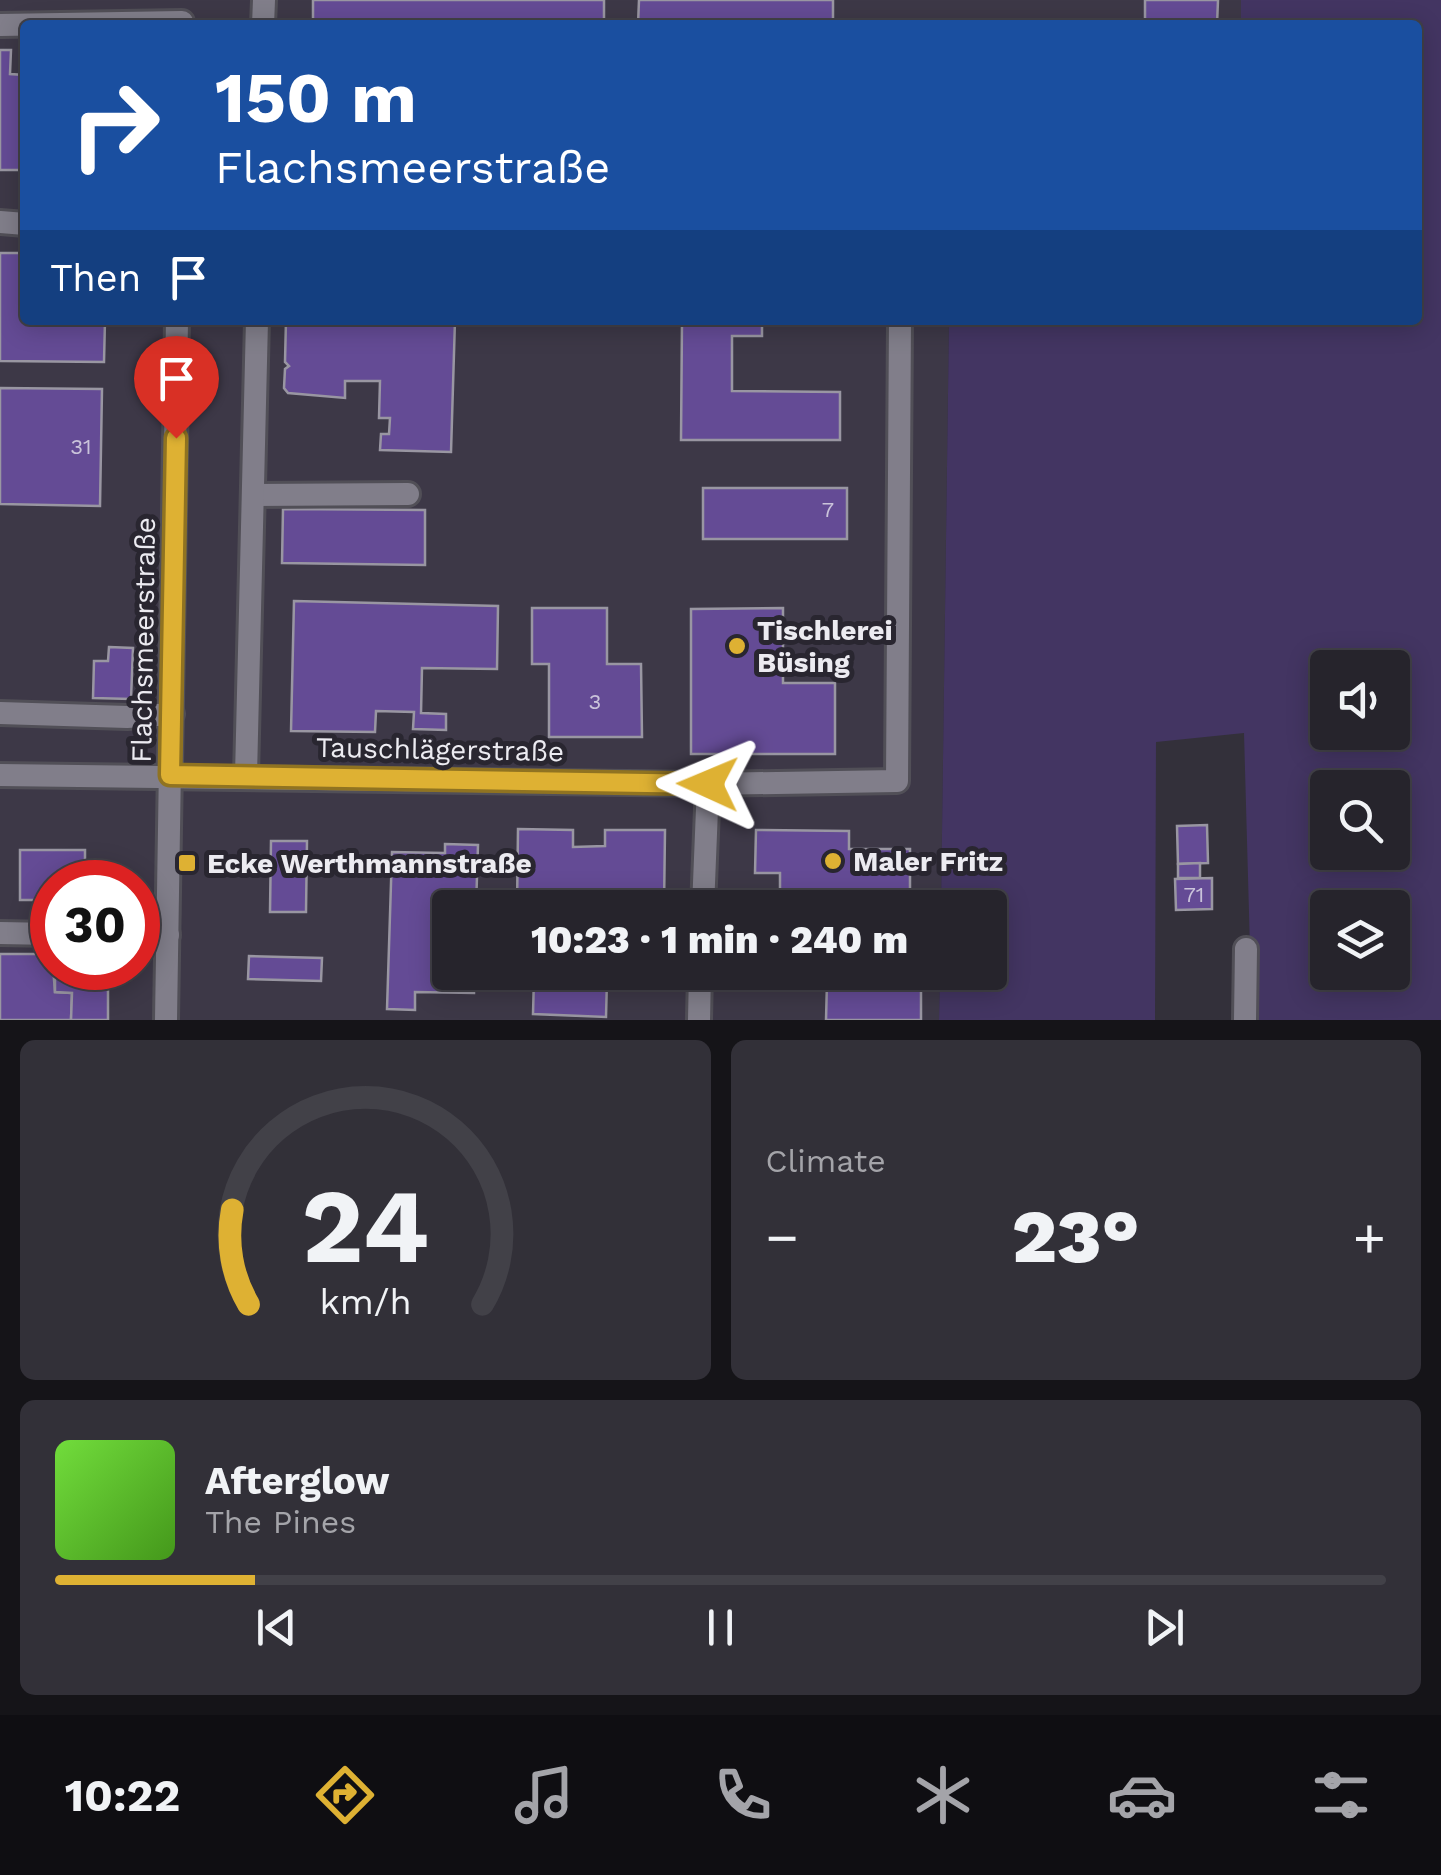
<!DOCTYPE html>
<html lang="en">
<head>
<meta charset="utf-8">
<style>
	body { margin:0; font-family:"Work Sans",sans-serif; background:#323038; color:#f1f3f6; height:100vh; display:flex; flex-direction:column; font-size:38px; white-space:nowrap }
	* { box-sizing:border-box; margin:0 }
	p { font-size:32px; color:#a4a4a9 }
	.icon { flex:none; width:55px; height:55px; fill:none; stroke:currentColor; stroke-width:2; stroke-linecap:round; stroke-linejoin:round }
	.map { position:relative; height:1020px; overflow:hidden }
	.details { display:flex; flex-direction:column; gap:20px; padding:20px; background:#151418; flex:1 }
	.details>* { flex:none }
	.hud { position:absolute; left:20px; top:20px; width:1402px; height:305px; border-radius:10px; box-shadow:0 5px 25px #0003,0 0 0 2px #424148; background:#1a4fa0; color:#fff; overflow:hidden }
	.fabs { position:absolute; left:1310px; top:650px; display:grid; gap:20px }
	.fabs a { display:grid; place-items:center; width:100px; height:100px; border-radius:10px; background:#26242c; box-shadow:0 5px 25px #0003,0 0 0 2px #424148; font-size:50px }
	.speed { position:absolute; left:30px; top:860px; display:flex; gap:20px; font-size:50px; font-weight:700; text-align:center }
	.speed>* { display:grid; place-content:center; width:130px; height:130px; border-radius:50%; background:#26242c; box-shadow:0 5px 25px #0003,0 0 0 2px #424148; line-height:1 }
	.speed .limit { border:15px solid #d22; background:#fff; color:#111 }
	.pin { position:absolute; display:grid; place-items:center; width:85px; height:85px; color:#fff; margin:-102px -42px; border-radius:50% 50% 50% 0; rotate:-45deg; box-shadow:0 0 10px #0007 }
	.pin .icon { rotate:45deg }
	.me { position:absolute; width:110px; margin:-55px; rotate:271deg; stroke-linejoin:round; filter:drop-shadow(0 0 8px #0008) }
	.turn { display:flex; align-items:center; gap:35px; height:210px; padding:0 30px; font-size:45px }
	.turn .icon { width:130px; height:130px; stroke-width:2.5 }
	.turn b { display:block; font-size:70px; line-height:85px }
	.then { display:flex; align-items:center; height:95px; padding:0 30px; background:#0003; gap:20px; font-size:38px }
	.big { font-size:75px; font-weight:800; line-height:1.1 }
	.details .widget { flex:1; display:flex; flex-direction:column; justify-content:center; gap:15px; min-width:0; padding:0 35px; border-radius:15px; background:#323038 }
	.details .dial { align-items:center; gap:0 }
	.dial svg { height:260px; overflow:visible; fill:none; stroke:#424148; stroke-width:7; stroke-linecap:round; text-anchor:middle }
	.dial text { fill:#f1f3f6; stroke:none }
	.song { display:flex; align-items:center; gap:30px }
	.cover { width:120px; height:120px; border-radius:15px; background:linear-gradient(135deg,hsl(100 70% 55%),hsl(100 70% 35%)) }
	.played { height:10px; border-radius:5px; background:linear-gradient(90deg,#deb133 15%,#424148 15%) }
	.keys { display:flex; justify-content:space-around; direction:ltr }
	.heat { display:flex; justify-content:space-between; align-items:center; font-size:55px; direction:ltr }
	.details .tiles { flex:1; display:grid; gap:20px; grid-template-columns:1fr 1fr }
	.widget:last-child { grid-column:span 2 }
	.trip { position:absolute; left:432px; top:890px; width:575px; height:100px; border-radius:10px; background:#26242c; box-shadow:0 5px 25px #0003,0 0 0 2px #424148; font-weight:800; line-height:100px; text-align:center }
	.tab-bar { display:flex; height:160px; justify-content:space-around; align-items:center; background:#0f0e12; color:#a4a4a9 }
	.tab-bar .icon { width:70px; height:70px }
	.tab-bar .active { color:#deb133 }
	.tab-bar b { font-size:45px; color:#f1f3f6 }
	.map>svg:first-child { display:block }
</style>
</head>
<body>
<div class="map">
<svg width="1441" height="1020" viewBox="0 0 1441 1020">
	<rect width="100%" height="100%" fill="#33303a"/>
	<path fill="#3d3847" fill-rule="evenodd" d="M0 0H1244V25H25V320H949L941 907 450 908V972L940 973 939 1020H0ZM52 882H138V968H52Z"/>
	<path fill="#433562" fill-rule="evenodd" d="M1241 0H1441V1020H1252L1244 733 1156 742 1155 1020H939L940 973 990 972V908L941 907 949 320H1418V25H1241ZM1328 668H1392V732H1328ZM1328 788H1392V852H1328ZM1328 908H1392V972H1328Z"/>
	<g fill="#644b95" stroke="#9996a2" stroke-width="2.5">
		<polygon points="313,0 604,0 604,23 313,19"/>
		<polygon points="639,0 833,0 833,25 638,25"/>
		<polygon points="1145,0 1218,0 1217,25 1145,25"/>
		<polygon points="0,50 11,50 10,74 25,75 25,170 0,170"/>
		<polygon points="0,253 25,253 25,320 105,320 104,362 0,361"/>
		<polygon points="286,320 455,320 451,452 380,450 381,434 389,434 390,418 379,418 380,381 345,381 345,398 288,393 284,388 285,369 289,366 285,362"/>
		<polygon points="682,320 762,320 762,336 732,336 732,391 840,392 840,440 681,440"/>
		<polygon points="0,388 102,389 100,506 0,504"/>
		<rect x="703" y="488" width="144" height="51"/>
		<polygon points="283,509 425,510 425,565 282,563"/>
		<polygon points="294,601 498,606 497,669 422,668 421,713 446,714 446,730 413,729 414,712 376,711 375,732 291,731"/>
		<polygon points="532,608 607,608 607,664 641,664 642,737 549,737 549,664 532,664"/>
		<polygon points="783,608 783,683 835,683 835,754 691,754 691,609"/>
		<polygon points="109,647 133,648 131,699 93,698 94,661 108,661"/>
		<polygon points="1207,825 1208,863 1178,864 1177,826"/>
		<polygon points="518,829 573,830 573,847 605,846 605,830 665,830 664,908 517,908"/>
		<polygon points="756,830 849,831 849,849 910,849 910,908 780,908 780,873 755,873"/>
		<polygon points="271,841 307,841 306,912 270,912"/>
		<polygon points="445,844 478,845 476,908 450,908 450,972 474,972 474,993 415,992 415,1010 387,1009 392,852 445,853"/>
		<polygon points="20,850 85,850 85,882 52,882 52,900 20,900"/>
		<polygon points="1200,863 1200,878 1178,878 1178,864"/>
		<polygon points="1212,878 1212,909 1176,910 1175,879"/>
		<polygon points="0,954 52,954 55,992 72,993 71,1020 0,1020"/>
		<polygon points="249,956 322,958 321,981 248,979"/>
		<polygon points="55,968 108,968 108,1020 71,1020 72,993 55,992"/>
		<polygon points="534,977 607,979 606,1017 533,1014"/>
		<polygon points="827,982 921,982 921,1020 826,1020"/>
	</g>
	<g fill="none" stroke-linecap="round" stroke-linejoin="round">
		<defs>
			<g id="minor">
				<polyline points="0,25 182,22"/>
				<polyline points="263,25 264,0"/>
				<polyline points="0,222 25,224"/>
				<polyline points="253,495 408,494"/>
				<polyline points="0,713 127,717 172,714"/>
				<polyline points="0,775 708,784 897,781 900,320"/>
				<polyline points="246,776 257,320"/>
				<polyline points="703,908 708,784"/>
				<polyline points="0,933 52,934"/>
				<polyline points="138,935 168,935"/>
				<polyline points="166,1020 177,320"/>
				<polyline points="699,1020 700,972"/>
				<polyline points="1245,1020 1246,949"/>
			</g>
		</defs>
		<use href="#minor" stroke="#514f57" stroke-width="28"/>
		<use href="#minor" stroke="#817e8a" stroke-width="22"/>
	</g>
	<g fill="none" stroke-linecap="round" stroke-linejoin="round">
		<defs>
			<polyline id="route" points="176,438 170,775 708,784"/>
		</defs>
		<use href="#route" stroke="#907321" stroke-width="25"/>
		<use href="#route" stroke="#deb133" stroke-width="18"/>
	</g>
	<g fill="#deb133" stroke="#292630" stroke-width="4">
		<circle cx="737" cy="646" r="10"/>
		<circle cx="833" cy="861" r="10"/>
		<rect x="177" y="853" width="20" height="20" rx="5"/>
	</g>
	<g text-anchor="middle" stroke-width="10" stroke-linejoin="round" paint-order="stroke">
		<g font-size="22" fill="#cac3da">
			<text x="81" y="454">31</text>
			<text x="828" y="517">7</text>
			<text x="595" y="709">3</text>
			<text x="1194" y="902">71</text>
		</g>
		<g font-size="28" font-weight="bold" fill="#ecebf1" stroke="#292630" text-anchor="start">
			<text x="757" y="640">Tischlerei<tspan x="757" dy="32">Büsing</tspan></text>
			<text x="853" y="871">Maler Fritz</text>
			<text x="207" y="873">Ecke Werthmannstraße</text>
		</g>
		<g font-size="28" fill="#ecebf1" stroke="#292630">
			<text transform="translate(143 640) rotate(-89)" y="10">Flachsmeerstraße</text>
			<text transform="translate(440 749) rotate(1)" y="10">Tauschlägerstraße</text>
		</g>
	</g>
</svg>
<div class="fabs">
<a><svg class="icon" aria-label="sound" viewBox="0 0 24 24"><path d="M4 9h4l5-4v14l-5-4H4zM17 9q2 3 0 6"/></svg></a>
<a><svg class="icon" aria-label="search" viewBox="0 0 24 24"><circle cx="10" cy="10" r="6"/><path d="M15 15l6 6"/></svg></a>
<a><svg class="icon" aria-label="layers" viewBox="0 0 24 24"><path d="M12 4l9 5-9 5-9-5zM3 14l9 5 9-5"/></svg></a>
</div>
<div class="speed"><div class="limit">30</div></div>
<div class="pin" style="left:176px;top:438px;background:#d93025"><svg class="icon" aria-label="arrive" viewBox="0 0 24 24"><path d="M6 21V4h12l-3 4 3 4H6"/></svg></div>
<svg class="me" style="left:708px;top:784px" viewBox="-20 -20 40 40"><path d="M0-17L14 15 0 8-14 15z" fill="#deb133" stroke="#fff" stroke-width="4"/></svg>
<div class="trip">10:23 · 1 min · 240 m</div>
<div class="hud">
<div class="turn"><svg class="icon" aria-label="right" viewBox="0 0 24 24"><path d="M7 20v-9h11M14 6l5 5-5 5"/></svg><div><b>150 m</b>Flachsmeerstraße</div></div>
<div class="then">Then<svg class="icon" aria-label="arrive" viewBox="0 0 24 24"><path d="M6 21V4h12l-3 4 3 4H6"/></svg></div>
</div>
</div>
<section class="details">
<div class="tiles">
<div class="widget dial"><svg viewBox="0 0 100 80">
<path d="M14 69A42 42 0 1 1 86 69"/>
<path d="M14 69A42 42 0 0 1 9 40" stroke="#deb133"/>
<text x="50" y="56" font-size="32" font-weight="700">24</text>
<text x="50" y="72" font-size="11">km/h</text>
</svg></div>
<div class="widget"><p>Climate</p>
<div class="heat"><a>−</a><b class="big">23°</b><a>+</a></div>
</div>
<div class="widget">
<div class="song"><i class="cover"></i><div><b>Afterglow</b><p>The Pines</p></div></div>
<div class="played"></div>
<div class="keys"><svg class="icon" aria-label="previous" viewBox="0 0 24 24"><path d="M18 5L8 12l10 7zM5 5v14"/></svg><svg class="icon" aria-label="pause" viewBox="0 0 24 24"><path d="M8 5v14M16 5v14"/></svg><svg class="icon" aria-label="next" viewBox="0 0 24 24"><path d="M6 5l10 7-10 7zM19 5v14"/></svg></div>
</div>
</div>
</section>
<nav class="tab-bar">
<b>10:22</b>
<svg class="icon active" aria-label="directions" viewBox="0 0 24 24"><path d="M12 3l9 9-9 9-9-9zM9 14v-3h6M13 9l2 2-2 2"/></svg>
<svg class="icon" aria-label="music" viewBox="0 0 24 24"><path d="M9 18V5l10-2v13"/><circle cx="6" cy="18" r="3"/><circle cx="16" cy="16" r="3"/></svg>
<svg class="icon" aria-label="phone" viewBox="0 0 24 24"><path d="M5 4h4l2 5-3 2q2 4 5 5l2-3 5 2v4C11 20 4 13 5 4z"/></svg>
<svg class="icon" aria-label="climate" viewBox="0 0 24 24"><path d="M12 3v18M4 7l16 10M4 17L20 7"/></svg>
<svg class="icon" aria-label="car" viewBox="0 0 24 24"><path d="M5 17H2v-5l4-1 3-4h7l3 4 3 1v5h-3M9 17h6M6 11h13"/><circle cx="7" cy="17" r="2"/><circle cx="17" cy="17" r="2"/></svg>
<svg class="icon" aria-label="filters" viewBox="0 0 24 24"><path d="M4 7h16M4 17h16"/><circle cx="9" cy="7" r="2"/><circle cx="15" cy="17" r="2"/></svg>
</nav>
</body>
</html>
